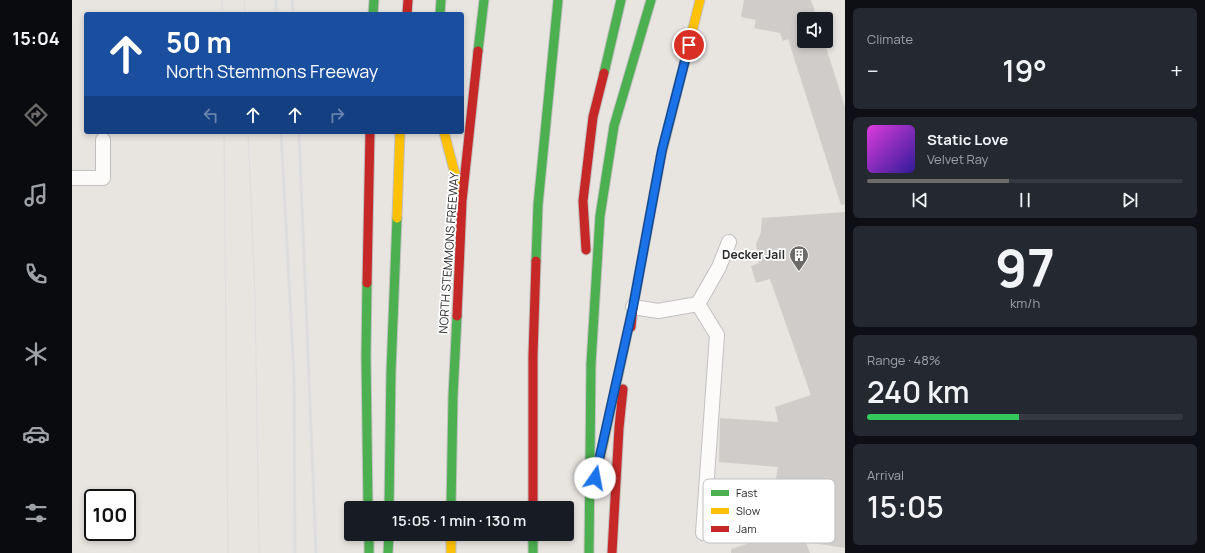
<!DOCTYPE html>
<html lang="en">
<head>
<meta charset="utf-8">
<style>
	body { margin:0; font-family:Manrope,sans-serif; background:#242831; color:#f1f3f6; height:100vh; display:flex; flex-direction:column; font-size:15px; white-space:nowrap }
	* { box-sizing:border-box; margin:0 }
	p { font-size:13px; color:#9ea1a6 }
	.icon { flex:none; width:22px; height:22px; fill:none; stroke:currentColor; stroke-width:2; stroke-linecap:round; stroke-linejoin:round }
	.map { position:relative; flex:1; overflow:hidden }
	.drawer { display:flex; flex-direction:column; gap:8px; padding:8px; background:#0d0f14; width:360px }
	.drawer>* { flex:none }
	.guide { position:absolute; left:12px; top:12px; width:380px; height:122px; border-radius:4px; box-shadow:0 2px 6px #0003; background:#1a4fa0; color:#fff; overflow:hidden }
	.controls { position:absolute; left:725px; top:12px; display:grid; gap:8px }
	.controls a { display:grid; place-items:center; width:36px; height:36px; border-radius:4px; background:#171b24; box-shadow:0 2px 6px #0003; font-size:20px }
	.speed { position:absolute; left:12px; top:489px; display:flex; gap:8px; font-size:20px; font-weight:700; text-align:center }
	.speed>* { display:grid; place-content:center; width:52px; height:52px; border-radius:50%; background:#171b24; box-shadow:0 2px 6px #0003; line-height:1 }
	.speed .limit { border:2px solid #111; border-radius:6px; background:#fff; color:#111 }
	.pin { position:absolute; display:grid; place-items:center; width:34px; height:34px; color:#fff; margin:-17px; border:2px solid #fff; border-radius:50%; box-shadow:0 1px 4px #0007 }
	.me { position:absolute; width:44px; margin:-22px; rotate:12deg; stroke-linejoin:round; filter:drop-shadow(0 0 3px #0008) }
	.turn { display:flex; align-items:center; gap:14px; height:84px; padding:0 16px; font-size:18px }
	.turn .icon { width:52px; height:52px; stroke-width:2.5 }
	.turn b { display:block; font-size:28px; line-height:34px }
	.lanes { display:flex; align-items:center; height:38px; padding:0 16px; background:#0003; justify-content:center; gap:20px; direction:ltr }
	.lanes .off { opacity:.35 }
	.big { font-size:30px; font-weight:600; line-height:1.1 }
	.drawer .widget { flex:1; display:flex; flex-direction:column; justify-content:center; gap:6px; min-width:0; padding:0 14px; border-radius:6px; background:#242831 }
	.drawer .dial { align-items:center; gap:0 }
	.dial b { font-size:52px; line-height:1 }
	.song { display:flex; align-items:center; gap:12px }
	.cover { width:48px; height:48px; border-radius:6px; background:linear-gradient(135deg,hsl(300 70% 55%),hsl(250 70% 35%)) }
	.played { height:4px; border-radius:2px; background:linear-gradient(90deg,#6c6b6a 45%,#363941 45%) }
	.keys { display:flex; justify-content:space-around; direction:ltr }
	.heat { display:flex; justify-content:space-between; align-items:center; font-size:22px; direction:ltr }
	.charge { height:6px; border-radius:3px; background:linear-gradient(90deg,#34c759 48%,#363941 0) }
	.trip { position:absolute; left:272px; top:501px; width:230px; height:40px; border-radius:4px; background:#171b24; box-shadow:0 2px 6px #0003; font-weight:600; line-height:40px; text-align:center }
	main { display:flex; flex:1; min-height:0 }
	.tab-bar { display:flex; flex-direction:column; width:72px; justify-content:space-around; align-items:center; background:#090b0e; color:#9ea1a6 }
	.tab-bar .icon { width:28px; height:28px }
	.tab-bar .on { color:#6c6b6a }
	.tab-bar b { font-size:18px; color:#f1f3f6 }
	.map>svg:first-child { display:block }
</style>
</head>
<body>
<main>
<nav class="tab-bar">
<b>15:04</b>
<svg class="icon on" aria-label="directions" viewBox="0 0 24 24"><path d="M12 3l9 9-9 9-9-9zM9 14v-3h6M13 9l2 2-2 2"/></svg>
<svg class="icon" aria-label="music" viewBox="0 0 24 24"><path d="M9 18V5l10-2v13"/><circle cx="6" cy="18" r="3"/><circle cx="16" cy="16" r="3"/></svg>
<svg class="icon" aria-label="phone" viewBox="0 0 24 24"><path d="M5 4h4l2 5-3 2q2 4 5 5l2-3 5 2v4C11 20 4 13 5 4z"/></svg>
<svg class="icon" aria-label="climate" viewBox="0 0 24 24"><path d="M12 3v18M4 7l16 10M4 17L20 7"/></svg>
<svg class="icon" aria-label="car" viewBox="0 0 24 24"><path d="M5 17H2v-5l4-1 3-4h7l3 4 3 1v5h-3M9 17h6M6 11h13"/><circle cx="7" cy="17" r="2"/><circle cx="17" cy="17" r="2"/></svg>
<svg class="icon" aria-label="filters" viewBox="0 0 24 24"><path d="M4 7h16M4 17h16"/><circle cx="9" cy="7" r="2"/><circle cx="15" cy="17" r="2"/></svg>
</nav>
<div class="map">
<svg width="773" height="553" viewBox="0 0 773 553">
	<rect width="100%" height="100%" fill="#e8e4e0"/>
	<g fill="#cfccc9">
		<polygon points="672,0 739,0 745,19 732,19 732,41 752,41 773,107 773,204 769,205 716,39 711,41 708,33 682,28 684,20 669,17"/>
		<polygon points="773,212 773,548 734,542 738,553 659,553 659,549 751,520 734,491 704,479 706,467 647,462 648,418 706,422 703,407 739,395 698,279 684,283 679,266 687,263 684,244 689,232 690,218"/>
	</g>
	<g fill="none" stroke-linecap="round" stroke-linejoin="round">
		<defs>
			<g id="lane">
				<polyline points="0,178 31,178 31,140"/>
				<polyline points="626,304 647,267 657,242"/>
				<polyline points="561,307 586,311 626,304 645,335 631,533"/>
			</g>
			<g id="fast">
				<polyline points="301,14 302,0"/>
				<polyline points="368,14 369,0"/>
				<polyline points="406,51 412,0"/>
				<polyline points="532,73 549,0"/>
				<polyline points="464,261 466,205 486,0"/>
				<polyline points="295,283 294,356 296,508"/>
				<polyline points="519,364 528,216 542,126 579,0"/>
				<polyline points="317,508 319,372 325,218"/>
				<polyline points="379,508 381,396 385,316"/>
				<polyline points="297,534 297,553"/>
				<polyline points="461,534 461,553"/>
				<polyline points="316,553 317,534"/>
			</g>
			<g id="slow">
				<polyline points="372,132 387,189"/>
				<polyline points="589,156 628,0"/>
				<polyline points="325,218 328,132"/>
				<polyline points="523,481 561,307"/>
				<polyline points="379,534 379,553"/>
			</g>
			<g id="jam">
				<polyline points="335,14 336,0"/>
				<polyline points="514,250 511,201 521,117 532,73"/>
				<polyline points="295,283 298,132"/>
				<polyline points="385,316 390,201 406,51"/>
				<polyline points="559,327 561,307 589,156"/>
				<polyline points="461,508 461,356 464,261"/>
				<polyline points="540,553 547,428 551,389"/>
			</g>
		</defs>
		<use href="#lane" stroke="#c2c1c1" stroke-width="16"/>
		<use href="#fast" stroke="#c2c1c1" stroke-width="11"/>
		<use href="#slow" stroke="#c2c1c1" stroke-width="11"/>
		<use href="#jam" stroke="#c2c1c1" stroke-width="11"/>
		<use href="#lane" stroke="#fcfbfa" stroke-width="14"/>
		<use href="#fast" stroke="#4caf50" stroke-width="9"/>
		<use href="#slow" stroke="#ffc107" stroke-width="9"/>
		<use href="#jam" stroke="#c62828" stroke-width="9"/>
		<g stroke="#deddde" stroke-width="1">
			<polyline points="150,0 150,14"/>
			<polyline points="172,0 173,14"/>
			<polyline points="152,132 156,553"/>
			<polyline points="176,132 183,293 187,553"/>
		</g>
		<g stroke="#deddde" stroke-width="3">
			<polyline points="204,0 204,14"/>
			<polyline points="220,0 221,14"/>
			<polyline points="209,132 222,375 223,553"/>
			<polyline points="227,132 244,553"/>
		</g>
		<defs>
			<polyline id="fast-bridge" points="517,553 519,364"/>
		</defs>
		<use href="#fast-bridge" stroke="#c4c3c1" stroke-width="11" stroke-linecap="butt"/>
		<use href="#fast-bridge" stroke="#4caf50" stroke-width="9"/>
	</g>
	<g fill="none" stroke-linecap="round" stroke-linejoin="round">
		<defs>
			<polyline id="route" points="523,478 561,307 590,150 617,45"/>
		</defs>
		<use href="#route" stroke="#114b97" stroke-width="10"/>
		<use href="#route" stroke="#1a73e8" stroke-width="7"/>
	</g>
	<defs>
		<symbol id="building-pin" viewBox="-11 -11 22 30"><path d="M0 17L-7.5 6A9.5 9.5 0 1 1 7.5 6Z" fill="#6c6b6a" stroke="#fff"/><path d="M-4-6H4V6H1V3H-1V6H-4ZM-2.5-4.3h1.7v1.8h-1.7ZM.8-4.3h1.7v1.8H.8ZM-2.5-1h1.7V.8h-1.7ZM.8-1h1.7V.8H.8Z" fill="#fff"/></symbol>
	</defs>
	<g fill-rule="evenodd">
		<use href="#building-pin" x="716" y="244" width="22" height="30"/>
	</g>
	<g text-anchor="middle" stroke-width="3.5" stroke-linejoin="round" paint-order="stroke">
		<g font-size="12" fill="#2a2a2a" stroke="#fff">
			<text transform="translate(377 253) rotate(-86)" y="4">NORTH STEMMONS FREEWAY</text>
		</g>
		<g font-size="12" font-weight="bold" fill="#2a2a2a" stroke="#fff" text-anchor="end">
			<text x="713" y="259">Decker Jail</text>
		</g>
	</g>
	<rect x="631" y="479" width="132" height="64" rx="6" fill="#fff" stroke="#bfbfbf" stroke-width="1"/>
	<rect x="639" y="490" width="18" height="6" fill="#4caf50"/>
	<rect x="639" y="508" width="18" height="6" fill="#ffc107"/>
	<rect x="639" y="526" width="18" height="6" fill="#c62828"/>
	<g font-size="11" fill="#2a2a2a">
		<text x="664" y="497">Fast</text>
		<text x="664" y="515">Slow</text>
		<text x="664" y="533">Jam</text>
	</g>
</svg>
<div class="controls">
<a><svg class="icon" aria-label="sound" viewBox="0 0 24 24"><path d="M4 9h4l5-4v14l-5-4H4zM17 9q2 3 0 6"/></svg></a>
</div>
<div class="speed"><div class="limit">100</div></div>
<div class="pin" style="left:617px;top:45px;background:#d93025"><svg class="icon" aria-label="arrive" viewBox="0 0 24 24"><path d="M6 21V4h12l-3 4 3 4H6"/></svg></div>
<svg class="me" style="left:523px;top:478px" viewBox="-20 -20 40 40"><circle r="19" fill="#fff"/><path d="M0-13L10 11 0 6-10 11z" fill="#1a73e8"/></svg>
<div class="trip">15:05 · 1 min · 130 m</div>
<div class="guide">
<div class="turn"><svg class="icon" aria-label="ahead" viewBox="0 0 24 24"><path d="M12 20V5M6 11l6-6 6 6"/></svg><div><b>50 m</b>North Stemmons Freeway</div></div>
<div class="lanes"><svg class="icon off" aria-label="left" viewBox="0 0 24 24"><path d="M17 20v-9H6M10 6l-5 5 5 5"/></svg><svg class="icon" aria-label="ahead" viewBox="0 0 24 24"><path d="M12 20V5M6 11l6-6 6 6"/></svg><svg class="icon" aria-label="ahead" viewBox="0 0 24 24"><path d="M12 20V5M6 11l6-6 6 6"/></svg><svg class="icon off" aria-label="right" viewBox="0 0 24 24"><path d="M7 20v-9h11M14 6l5 5-5 5"/></svg></div>
</div>
</div>
<section class="drawer">
<div class="widget"><p>Climate</p>
<div class="heat"><a>−</a><b class="big">19°</b><a>+</a></div>
</div>
<div class="widget">
<div class="song"><i class="cover"></i><div><b>Static Love</b><p>Velvet Ray</p></div></div>
<div class="played"></div>
<div class="keys"><svg class="icon" aria-label="previous" viewBox="0 0 24 24"><path d="M18 5L8 12l10 7zM5 5v14"/></svg><svg class="icon" aria-label="pause" viewBox="0 0 24 24"><path d="M8 5v14M16 5v14"/></svg><svg class="icon" aria-label="next" viewBox="0 0 24 24"><path d="M6 5l10 7-10 7zM19 5v14"/></svg></div>
</div>
<div class="widget dial"><b>97</b><p>km/h</p></div>
<div class="widget"><p>Range · 48%</p><b class="big">240 km</b><div class="charge"></div></div>
<div class="widget"><p>Arrival</p><b class="big">15:05</b></div>
</section>
</main>
</body>
</html>
